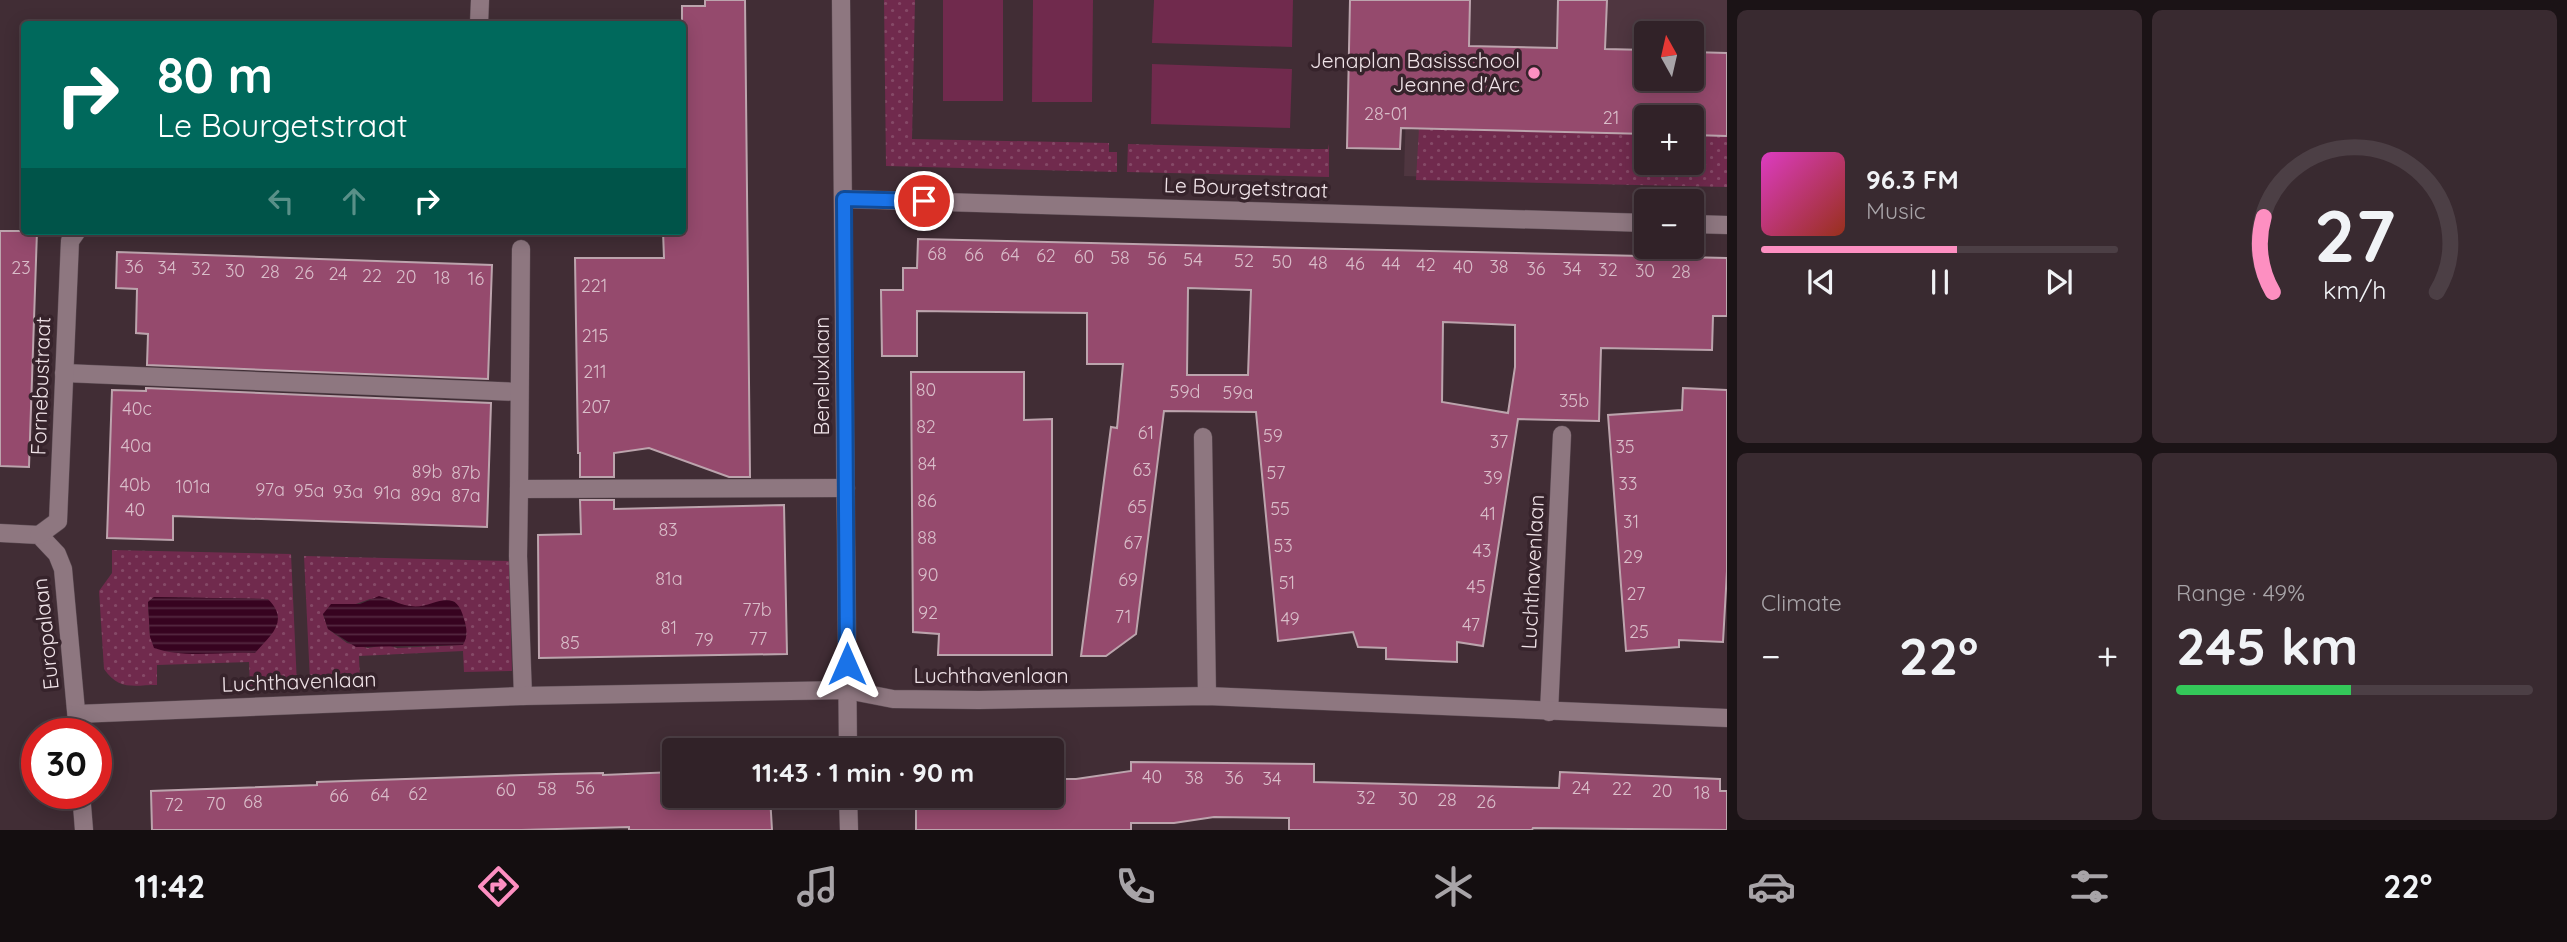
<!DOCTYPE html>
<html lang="en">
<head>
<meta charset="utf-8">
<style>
	body { margin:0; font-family:Quicksand,sans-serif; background:#392a30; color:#f1f3f6; height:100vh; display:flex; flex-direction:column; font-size:26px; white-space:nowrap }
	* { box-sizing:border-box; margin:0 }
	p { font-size:23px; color:#a8a4a8 }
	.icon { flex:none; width:38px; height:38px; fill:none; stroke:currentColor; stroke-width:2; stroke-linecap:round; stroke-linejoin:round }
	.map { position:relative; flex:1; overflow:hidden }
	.side { display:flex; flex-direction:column; gap:10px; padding:10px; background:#1b1316; width:840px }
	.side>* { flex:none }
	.banner { position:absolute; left:21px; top:21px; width:665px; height:214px; border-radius:7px; box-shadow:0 4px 18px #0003,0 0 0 2px #4c3f45; background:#00695c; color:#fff; overflow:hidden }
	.needle { width:46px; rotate:352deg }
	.fabs { position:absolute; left:1634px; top:21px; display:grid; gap:14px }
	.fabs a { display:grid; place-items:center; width:70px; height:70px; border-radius:7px; background:#312228; box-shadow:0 4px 18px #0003,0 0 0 2px #4c3f45; font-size:35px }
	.speed { position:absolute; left:21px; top:718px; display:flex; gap:14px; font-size:35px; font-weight:700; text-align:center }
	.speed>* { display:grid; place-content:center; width:91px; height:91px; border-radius:50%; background:#312228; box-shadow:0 4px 18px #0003,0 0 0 2px #4c3f45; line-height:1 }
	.speed .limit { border:10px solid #d22; background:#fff; color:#111 }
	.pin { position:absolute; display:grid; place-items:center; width:60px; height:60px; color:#fff; margin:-30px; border:4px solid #fff; border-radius:50%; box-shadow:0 2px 7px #0007 }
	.me { position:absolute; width:77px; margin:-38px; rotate:0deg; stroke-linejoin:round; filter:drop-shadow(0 0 5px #0008) }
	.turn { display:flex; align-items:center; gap:24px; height:147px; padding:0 21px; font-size:32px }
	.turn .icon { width:91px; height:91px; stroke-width:2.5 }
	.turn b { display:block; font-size:49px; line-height:60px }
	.lanes { display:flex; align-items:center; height:66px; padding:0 21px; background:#0003; justify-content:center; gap:35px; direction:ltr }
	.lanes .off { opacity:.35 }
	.big { font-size:52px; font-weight:800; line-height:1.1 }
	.side .tile { flex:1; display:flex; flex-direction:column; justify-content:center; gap:10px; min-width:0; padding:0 24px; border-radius:10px; background:#392a30 }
	.side .dial { align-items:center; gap:0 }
	.dial svg { height:182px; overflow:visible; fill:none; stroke:#4c3f45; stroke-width:7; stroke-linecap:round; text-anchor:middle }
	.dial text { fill:#f1f3f6; stroke:none }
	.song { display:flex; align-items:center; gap:21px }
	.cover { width:84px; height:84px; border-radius:10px; background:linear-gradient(135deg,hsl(310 70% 55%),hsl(10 70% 35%)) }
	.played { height:7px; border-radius:4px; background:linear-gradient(90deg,#fd8fc1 55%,#4c3f45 55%) }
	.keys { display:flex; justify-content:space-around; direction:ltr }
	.heat { display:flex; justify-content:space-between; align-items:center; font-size:38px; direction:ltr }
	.charge { height:10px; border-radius:5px; background:linear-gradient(90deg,#34c759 49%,#4c3f45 0) }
	.side .tiles { flex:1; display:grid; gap:10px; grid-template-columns:repeat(2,1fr) }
	.trip { position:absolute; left:662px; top:738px; width:402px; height:70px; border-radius:7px; background:#312228; box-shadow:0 4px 18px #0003,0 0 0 2px #4c3f45; font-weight:800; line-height:70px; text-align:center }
	.dock { display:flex; height:112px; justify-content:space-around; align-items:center; background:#140e10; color:#a8a4a8 }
	.dock .icon { width:49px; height:49px }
	.dock .active { color:#fd8fc1 }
	.dock b { font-size:32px; color:#f1f3f6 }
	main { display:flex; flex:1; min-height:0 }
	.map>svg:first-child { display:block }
</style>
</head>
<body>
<main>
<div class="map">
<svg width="1727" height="830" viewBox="0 0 1727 830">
	<defs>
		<pattern id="grass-dots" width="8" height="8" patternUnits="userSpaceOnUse" patternTransform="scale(1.75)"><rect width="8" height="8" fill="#702a4d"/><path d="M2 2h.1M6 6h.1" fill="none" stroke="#854967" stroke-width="1.8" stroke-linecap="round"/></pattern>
		<pattern id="water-rules" width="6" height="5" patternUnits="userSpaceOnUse" patternTransform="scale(1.75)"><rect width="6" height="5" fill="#370320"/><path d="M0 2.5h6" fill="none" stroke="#542840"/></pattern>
	</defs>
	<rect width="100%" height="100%" fill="#412d35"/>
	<path fill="#4f3640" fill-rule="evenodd" d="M1409 0H1727V186L1404 176ZM1647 33H1692V79H1647ZM1647 117H1692V163H1647Z"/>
	<g fill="url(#grass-dots)" fill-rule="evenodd">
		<polygon points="884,0 915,0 912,139 1109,143 1109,152 1117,152 1117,172 886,166"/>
		<polygon points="1419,128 1647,134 1647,163 1692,163 1692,135 1727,136 1727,187 1416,180"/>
		<polygon points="1128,144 1308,149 1328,149 1329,144 1329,177 1127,172"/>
		<path d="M112 550 291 554 297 685 250 687 249 662 157 665V685C134 685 119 691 104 669L99 591 112 573ZM154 597 268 599 255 653 229 651 150 637 148 602Z"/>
		<path d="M304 556 509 561 512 671 464 672 463 651 359 656 360 681H310ZM386 598C397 603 409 608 421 607 434 605 441 598 455 602L466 638 462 645 397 648 386 645 368 648 347 643 328 629 323 614 342 604 353 605 370 599Z"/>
	</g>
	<g fill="#702a4d">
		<rect x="943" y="0" width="60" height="101"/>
		<polygon points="1033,0 1093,0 1092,102 1032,102"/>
		<polygon points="1154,0 1293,0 1292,47 1152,43"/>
		<polygon points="1152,64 1292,69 1290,128 1151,124"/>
	</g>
	<g fill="url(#water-rules)">
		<path d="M379 596C390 599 400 605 411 606 432 610 455 583 464 619 467 629 468 636 463 645L356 647 328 629 323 614 331 604H360Z"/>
		<path d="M154 597 268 599C290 621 271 635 255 653 223 651 185 659 154 648L150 637 148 602Z"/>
	</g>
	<g fill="#954a6d" stroke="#bca4ad" stroke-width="2" fill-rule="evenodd">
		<polygon points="705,0 745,0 750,477 729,477 649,448 614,453 614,477 580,477 580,453 578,453 575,258 664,258 663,231 682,231 682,6 705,6"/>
		<polygon points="1350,0 1470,0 1469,46 1557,48 1558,0 1607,0 1605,49 1647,50 1647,79 1692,79 1692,52 1727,53 1727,136 1692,135 1692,117 1647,117 1647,134 1401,128 1400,149 1347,148"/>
		<polygon points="0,231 37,231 29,467 0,466"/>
		<path d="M918 239 1727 258V316H1713L1712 350 1601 348 1599 421 1518 419 1483 646 1457 642V662L1386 659V648L1358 647 1353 632 1278 641 1256 412 1164 411 1136 634 1106 656H1081L1111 427 1117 428 1123 364H1087V313L917 311V356H882L881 290H903V268H917ZM1188 288 1251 290 1248 375H1187ZM1443 322 1515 325V367L1508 413 1442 402Z"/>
		<polygon points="117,252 492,265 488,379 147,365 148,334 136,333 137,289 116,288"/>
		<polygon points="911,372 1024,372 1024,420 1052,419 1052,655 938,655 939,634 913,632"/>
		<polygon points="146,388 491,403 487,527 173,516 173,540 107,538 112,390 146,391"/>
		<polygon points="1683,388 1727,390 1727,571 1723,642 1679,640 1679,647 1626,651 1608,415 1682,410"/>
		<polygon points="580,500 614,500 614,509 784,505 787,654 539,658 538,535 581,534"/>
		<polygon points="1131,762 1314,764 1314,782 1559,788 1560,772 1720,779 1720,791 1727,791 1727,830 1533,828 1532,830 1289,830 1289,818 1214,817 1174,823 1131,823 1131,830 916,830 916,796 1052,796 1052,779 1076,779 1131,771"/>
		<polygon points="674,772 674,796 770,796 772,830 629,830 629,827 521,830 152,830 151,791 317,785 317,782 556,774 603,773 603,775"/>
	</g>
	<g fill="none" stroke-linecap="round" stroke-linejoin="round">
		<defs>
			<g id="service">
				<polyline points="64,373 519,392"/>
				<polyline points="519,489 521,249"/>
				<polyline points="523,696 518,556 519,489 846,488"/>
			</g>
			<g id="minor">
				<polyline points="841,0 848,751"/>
				<polyline points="479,24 480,0"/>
				<polyline points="844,199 1647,223"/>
				<polyline points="1692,224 1727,225"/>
				<polyline points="1203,437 1207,696"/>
				<polyline points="0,533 39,535 57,554 63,569 78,733"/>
				<polyline points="39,535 58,521 70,241 77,231"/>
				<polyline points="1549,712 1562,435"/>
				<polyline points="77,714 523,696 847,690 893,699 979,700 1207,696 1727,718"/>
				<polyline points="81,793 84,830"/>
				<polyline points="848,796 849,830"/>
			</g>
		</defs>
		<use href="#service" stroke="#5b4b52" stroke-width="19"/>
		<use href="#minor" stroke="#5b4b52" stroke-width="19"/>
		<use href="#service" stroke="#8e7780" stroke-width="18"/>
		<use href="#minor" stroke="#8e7780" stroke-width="18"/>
	</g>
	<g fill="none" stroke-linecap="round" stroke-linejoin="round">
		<defs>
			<polyline id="route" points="847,664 844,199 924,201"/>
		</defs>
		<use href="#route" stroke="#114b97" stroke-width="18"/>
		<use href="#route" stroke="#1a73e8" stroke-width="12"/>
	</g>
	<circle fill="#fd8fc1" stroke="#36232b" stroke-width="2.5" cx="1534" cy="73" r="7"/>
	<g text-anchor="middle" stroke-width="7" stroke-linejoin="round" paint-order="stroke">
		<g font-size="18" fill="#d9bdc9">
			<text x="1386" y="120">28-01</text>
			<text x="1611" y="124">21</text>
			<text x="937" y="260">68</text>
			<text x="974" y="261">66</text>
			<text x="1010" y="261">64</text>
			<text x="1046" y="262">62</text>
			<text x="1084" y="263">60</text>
			<text x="1120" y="264">58</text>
			<text x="1157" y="265">56</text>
			<text x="1193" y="266">54</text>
			<text x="1244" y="267">52</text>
			<text x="1282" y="268">50</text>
			<text x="1318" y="269">48</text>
			<text x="1355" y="270">46</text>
			<text x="1391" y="270">44</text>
			<text x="1426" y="271">42</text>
			<text x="134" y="273">36</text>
			<text x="1463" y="273">40</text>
			<text x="1499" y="273">38</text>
			<text x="21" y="274">23</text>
			<text x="167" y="274">34</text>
			<text x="201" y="275">32</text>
			<text x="1536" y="275">36</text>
			<text x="1572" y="275">34</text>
			<text x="1608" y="276">32</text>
			<text x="235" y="277">30</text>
			<text x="1645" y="277">30</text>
			<text x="270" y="278">28</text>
			<text x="1681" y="278">28</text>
			<text x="304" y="279">26</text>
			<text x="338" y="280">24</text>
			<text x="372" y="282">22</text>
			<text x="406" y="283">20</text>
			<text x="442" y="284">18</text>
			<text x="476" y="285">16</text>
			<text x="594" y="292">221</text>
			<text x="595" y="342">215</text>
			<text x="595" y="378">211</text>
			<text x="926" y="396">80</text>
			<text x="1185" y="398">59d</text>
			<text x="1238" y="399">59a</text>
			<text x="1574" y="407">35b</text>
			<text x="596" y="413">207</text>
			<text x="137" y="415">40c</text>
			<text x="926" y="433">82</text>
			<text x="1146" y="439">61</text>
			<text x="1273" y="442">59</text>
			<text x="1499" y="448">37</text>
			<text x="136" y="452">40a</text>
			<text x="1625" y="453">35</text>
			<text x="927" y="470">84</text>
			<text x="1142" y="476">63</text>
			<text x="427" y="478">89b</text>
			<text x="466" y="479">87b</text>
			<text x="1276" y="479">57</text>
			<text x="1493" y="484">39</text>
			<text x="1628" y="490">33</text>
			<text x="135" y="491">40b</text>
			<text x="193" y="493">101a</text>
			<text x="270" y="496">97a</text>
			<text x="309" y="497">95a</text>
			<text x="348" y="498">93a</text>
			<text x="387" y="499">91a</text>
			<text x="426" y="501">89a</text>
			<text x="466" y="502">87a</text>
			<text x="927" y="507">86</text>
			<text x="1137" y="513">65</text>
			<text x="1280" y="515">55</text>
			<text x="135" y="516">40</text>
			<text x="1488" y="520">41</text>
			<text x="1631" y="528">31</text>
			<text x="668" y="536">83</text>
			<text x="927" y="544">88</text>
			<text x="1133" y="549">67</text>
			<text x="1283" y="552">53</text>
			<text x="1482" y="557">43</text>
			<text x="1633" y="563">29</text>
			<text x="928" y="581">90</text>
			<text x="669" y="585">81a</text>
			<text x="1128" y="586">69</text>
			<text x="1287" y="589">51</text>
			<text x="1476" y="593">45</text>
			<text x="1636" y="600">27</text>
			<text x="757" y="616">77b</text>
			<text x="928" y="619">92</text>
			<text x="1123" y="623">71</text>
			<text x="1290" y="625">49</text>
			<text x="1471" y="631">47</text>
			<text x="669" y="634">81</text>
			<text x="1639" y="638">25</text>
			<text x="758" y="645">77</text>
			<text x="704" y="646">79</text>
			<text x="570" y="649">85</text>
			<text x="1152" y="783">40</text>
			<text x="1194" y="784">38</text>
			<text x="1234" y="784">36</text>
			<text x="1272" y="785">34</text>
			<text x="585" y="794">56</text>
			<text x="1581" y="794">24</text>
			<text x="547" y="795">58</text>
			<text x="1622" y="795">22</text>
			<text x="506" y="796">60</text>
			<text x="1662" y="797">20</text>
			<text x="1702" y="799">18</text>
			<text x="418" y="800">62</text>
			<text x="380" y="801">64</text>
			<text x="339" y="802">66</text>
			<text x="1366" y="804">32</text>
			<text x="1408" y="805">30</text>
			<text x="1447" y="806">28</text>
			<text x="253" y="808">68</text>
			<text x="1486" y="808">26</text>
			<text x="216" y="810">70</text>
			<text x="174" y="811">72</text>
		</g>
		<g font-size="21" fill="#f0e3e8" stroke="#36232b" text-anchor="end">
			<text x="1520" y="68">Jenaplan Basisschool<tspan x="1520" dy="24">Jeanne d'Arc</tspan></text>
		</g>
		<g font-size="21" fill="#f0e3e8" stroke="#36232b">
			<text transform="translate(1246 188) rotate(2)" y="7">Le Bourgetstraat</text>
			<text transform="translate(822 376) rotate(-90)" y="7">Beneluxlaan</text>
			<text transform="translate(41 386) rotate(-88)" y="7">Fornebustraat</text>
			<text transform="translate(1533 572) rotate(-87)" y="7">Luchthavenlaan</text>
			<text transform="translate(46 634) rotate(-96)" y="7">Europalaan</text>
			<text x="991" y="683">Luchthavenlaan</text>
			<text transform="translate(299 682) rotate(-2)" y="7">Luchthavenlaan</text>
		</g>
	</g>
</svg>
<div class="fabs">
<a><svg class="needle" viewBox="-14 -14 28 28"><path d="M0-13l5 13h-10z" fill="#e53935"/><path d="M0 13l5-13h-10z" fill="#a8a4a8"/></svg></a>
<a>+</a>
<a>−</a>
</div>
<div class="speed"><div class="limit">30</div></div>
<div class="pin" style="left:924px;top:201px;background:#d93025"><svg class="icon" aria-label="arrive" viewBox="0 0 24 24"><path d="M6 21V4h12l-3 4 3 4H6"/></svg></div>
<svg class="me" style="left:847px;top:664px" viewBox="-20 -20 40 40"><path d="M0-17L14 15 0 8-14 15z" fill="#1a73e8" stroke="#fff" stroke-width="4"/></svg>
<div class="trip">11:43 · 1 min · 90 m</div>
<div class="banner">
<div class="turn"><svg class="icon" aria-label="right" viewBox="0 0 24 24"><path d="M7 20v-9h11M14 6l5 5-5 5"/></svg><div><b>80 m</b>Le Bourgetstraat</div></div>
<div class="lanes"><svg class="icon off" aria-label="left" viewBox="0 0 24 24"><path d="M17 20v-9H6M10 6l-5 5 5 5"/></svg><svg class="icon off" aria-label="ahead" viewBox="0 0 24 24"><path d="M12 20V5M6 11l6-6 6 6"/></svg><svg class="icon" aria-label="right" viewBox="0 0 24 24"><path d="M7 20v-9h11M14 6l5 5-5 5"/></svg></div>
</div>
</div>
<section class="side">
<div class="tiles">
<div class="tile">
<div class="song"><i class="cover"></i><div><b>96.3 FM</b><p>Music</p></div></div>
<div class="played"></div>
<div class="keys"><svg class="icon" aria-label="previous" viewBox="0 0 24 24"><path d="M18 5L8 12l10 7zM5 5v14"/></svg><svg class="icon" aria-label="pause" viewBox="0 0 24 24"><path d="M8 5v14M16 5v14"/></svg><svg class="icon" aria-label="next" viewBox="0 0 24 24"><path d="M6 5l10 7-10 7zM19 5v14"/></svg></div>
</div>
<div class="tile dial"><svg viewBox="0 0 100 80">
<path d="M14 69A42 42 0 1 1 86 69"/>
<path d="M14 69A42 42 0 0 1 10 36" stroke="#fd8fc1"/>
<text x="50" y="56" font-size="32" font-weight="700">27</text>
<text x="50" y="72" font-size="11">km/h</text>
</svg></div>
<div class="tile"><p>Climate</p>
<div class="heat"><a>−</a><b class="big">22°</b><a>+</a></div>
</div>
<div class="tile"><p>Range · 49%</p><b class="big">245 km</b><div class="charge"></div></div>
</div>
</section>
</main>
<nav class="dock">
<b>11:42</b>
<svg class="icon active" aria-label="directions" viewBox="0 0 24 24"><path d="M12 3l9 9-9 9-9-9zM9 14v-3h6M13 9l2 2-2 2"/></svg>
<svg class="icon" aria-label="music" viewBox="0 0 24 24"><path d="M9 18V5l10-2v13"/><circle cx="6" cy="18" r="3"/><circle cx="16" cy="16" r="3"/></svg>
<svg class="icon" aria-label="phone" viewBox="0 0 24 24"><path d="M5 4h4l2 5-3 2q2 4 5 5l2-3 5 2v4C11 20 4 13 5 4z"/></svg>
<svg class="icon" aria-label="climate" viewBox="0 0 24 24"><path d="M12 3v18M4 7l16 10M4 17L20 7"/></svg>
<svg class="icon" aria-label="car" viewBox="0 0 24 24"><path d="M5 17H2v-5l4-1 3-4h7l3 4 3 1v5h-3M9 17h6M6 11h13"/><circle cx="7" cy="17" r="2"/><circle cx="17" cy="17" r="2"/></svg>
<svg class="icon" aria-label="filters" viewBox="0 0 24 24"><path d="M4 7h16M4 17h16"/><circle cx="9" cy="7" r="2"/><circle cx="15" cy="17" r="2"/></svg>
<b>22°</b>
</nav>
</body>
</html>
